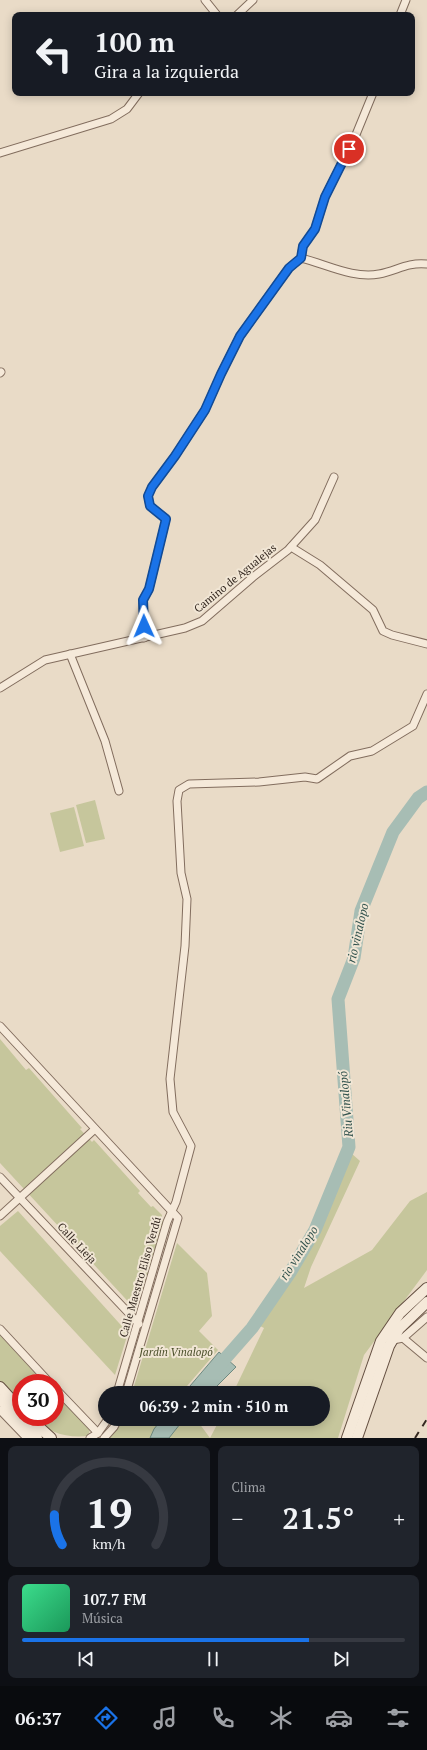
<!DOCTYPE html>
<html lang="es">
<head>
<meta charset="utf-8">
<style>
	body { margin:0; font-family:"PT Serif",serif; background:#20242c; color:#f1f3f6; height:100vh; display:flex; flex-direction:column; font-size:15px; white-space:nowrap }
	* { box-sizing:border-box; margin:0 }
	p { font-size:13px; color:#9ea1a6 }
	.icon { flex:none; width:22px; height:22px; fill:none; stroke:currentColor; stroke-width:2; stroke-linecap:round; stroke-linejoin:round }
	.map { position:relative; height:1438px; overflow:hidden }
	.panel { display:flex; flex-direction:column; gap:8px; padding:8px; background:#0d0f14; flex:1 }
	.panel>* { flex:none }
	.guide { position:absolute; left:12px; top:12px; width:403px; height:84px; border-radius:8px; box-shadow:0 2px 10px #0003; background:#171b24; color:#f1f3f6; overflow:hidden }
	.speed { position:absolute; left:12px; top:1374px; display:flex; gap:8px; font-size:20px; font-weight:700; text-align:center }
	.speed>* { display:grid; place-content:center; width:52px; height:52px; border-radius:50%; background:#171b24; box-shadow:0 2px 10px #0003; line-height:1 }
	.speed .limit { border:6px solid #d22; background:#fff; color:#111 }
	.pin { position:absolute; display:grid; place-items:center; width:34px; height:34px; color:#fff; margin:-17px; border:2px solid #fff; border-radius:50%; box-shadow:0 1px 4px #0007 }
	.me { position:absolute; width:44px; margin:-22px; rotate:359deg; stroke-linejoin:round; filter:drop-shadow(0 0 3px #0008) }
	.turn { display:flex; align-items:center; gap:14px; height:84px; padding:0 16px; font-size:18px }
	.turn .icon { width:52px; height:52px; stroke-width:2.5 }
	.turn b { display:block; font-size:28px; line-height:34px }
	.big { font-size:30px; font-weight:700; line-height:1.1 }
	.panel .card { flex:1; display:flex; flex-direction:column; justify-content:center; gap:6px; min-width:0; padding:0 14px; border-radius:8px; background:#20242c }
	.panel .dial { align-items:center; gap:0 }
	.dial svg { height:104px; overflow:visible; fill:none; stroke:#363941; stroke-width:7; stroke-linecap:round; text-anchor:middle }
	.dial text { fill:#f1f3f6; stroke:none }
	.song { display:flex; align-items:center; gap:12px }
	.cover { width:48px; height:48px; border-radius:6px; background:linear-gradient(135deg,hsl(150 70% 55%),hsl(150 70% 35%)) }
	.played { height:4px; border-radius:2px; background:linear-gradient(90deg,#1a73e8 75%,#363941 75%) }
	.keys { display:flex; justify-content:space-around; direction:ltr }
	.heat { display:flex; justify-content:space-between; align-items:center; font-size:22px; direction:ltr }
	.panel .tiles { flex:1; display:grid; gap:8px; grid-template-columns:1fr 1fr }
	.card:last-child { grid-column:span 2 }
	.trip { position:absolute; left:98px; top:1386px; width:232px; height:40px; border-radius:20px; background:#171b24; box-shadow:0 2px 10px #0003; font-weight:700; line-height:40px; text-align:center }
	.dock { display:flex; height:64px; justify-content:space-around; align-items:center; background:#090b0e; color:#9ea1a6 }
	.dock .icon { width:28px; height:28px }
	.dock .on { color:#1a73e8 }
	.dock b { font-size:18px; color:#f1f3f6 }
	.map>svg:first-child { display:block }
</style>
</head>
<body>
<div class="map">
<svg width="427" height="1438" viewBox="0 0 427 1438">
	<rect width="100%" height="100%" fill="#e9dbc7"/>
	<g fill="#c6c69c">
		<polygon points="95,800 105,839 86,843 76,805"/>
		<polygon points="74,807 84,846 60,852 50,813"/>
		<polygon points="0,1039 26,1070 29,1068 82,1128 80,1129 92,1142 94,1140 140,1191 138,1193 151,1207 153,1206 162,1215 162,1220 167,1222 135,1309 0,1163"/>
		<polygon points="351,1153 360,1161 311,1267 304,1288 372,1250 410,1201 427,1192 427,1270 364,1355 338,1438 108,1438 121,1419 196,1419 210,1438 220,1419 323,1419 323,1393 233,1393 264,1328 258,1325 313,1240"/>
		<polygon points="18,1211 128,1333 115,1375 0,1251 0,1226"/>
		<polygon points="177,1243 207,1273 212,1316 199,1331 218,1350 181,1393 132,1393"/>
		<polygon points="0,1335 35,1373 35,1376 28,1383 21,1383 21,1389 15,1395 10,1393 0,1382"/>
		<path d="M55 1394 90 1430 88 1436C65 1438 49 1433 34 1417H55Z"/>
	</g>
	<g fill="#a7bdb4" stroke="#6f8a81">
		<polygon points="219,1352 236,1367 210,1393 184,1393"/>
		<polygon points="162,1419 184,1419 169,1438 150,1438 154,1429"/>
	</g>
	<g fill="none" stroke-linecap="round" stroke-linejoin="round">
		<polyline stroke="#a7bdb4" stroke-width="13" points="195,1393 252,1328 291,1271 315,1230 349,1147 338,999 354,958 361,911 393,832 418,798 427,792"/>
		<defs>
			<g id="street">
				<polyline points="205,0 217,15"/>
				<polyline points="237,15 253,0"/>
				<polyline points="400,15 406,0"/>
				<polyline points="0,153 111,119 127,109 139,93"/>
				<polyline points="301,258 303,246 315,229 325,197 355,137 373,93"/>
				<polyline points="0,373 1,372"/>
				<polyline points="291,547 320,565 373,610 383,631 392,635 427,644"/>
				<path d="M144 638 143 600 149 589 166 519 150 506 148 496 152 487 175 456 205 410 221 374 240 336 289 268 301 258C326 264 353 279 379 274 397 271 406 262 427 264"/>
				<polyline points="70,654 105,741 119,791"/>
				<polyline points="0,688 45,660 185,628 202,621 253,577 288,550 315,520 334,477"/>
				<polyline points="0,1026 178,1218 126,1393"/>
				<polyline points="0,1177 139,1324"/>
				<polyline points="0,1216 95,1129"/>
				<polyline points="0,1329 50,1383"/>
				<polyline points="403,1338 427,1358"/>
				<polyline points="393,1340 403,1338 427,1317"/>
				<polyline points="55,1388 98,1433"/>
				<polyline points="117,1393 167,1222 176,1202 191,1146 173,1112 170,1079 185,946 187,899 181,873 177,801 179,790 189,784 259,782 305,777 317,779 350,756 372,751 413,726 427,694"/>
				<polyline points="0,1410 27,1438"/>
				<polyline points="90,1438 98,1433 108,1419"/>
				<polyline points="104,1438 114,1427 118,1419"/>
			</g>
			<g id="secondary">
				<polyline points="0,1387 21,1410"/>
				<polyline points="0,1399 37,1438"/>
				<polyline points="28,1417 51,1438"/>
				<polyline points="347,1438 381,1341 400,1313 427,1288"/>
				<polyline points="357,1438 389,1346 399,1329 427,1302"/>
			</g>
		</defs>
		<use href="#street" stroke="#826d5e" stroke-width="9"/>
		<use href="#secondary" stroke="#644f41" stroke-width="12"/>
		<use href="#street" stroke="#f5e9d9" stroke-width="7"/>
		<use href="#secondary" stroke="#f5e9d9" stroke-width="10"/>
		<polyline stroke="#342820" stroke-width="2" stroke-dasharray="7 7" stroke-linecap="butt" points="415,1438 427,1419"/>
	</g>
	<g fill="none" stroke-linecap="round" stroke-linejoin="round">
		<defs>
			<polyline id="route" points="144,626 143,600 149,589 166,519 150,506 148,496 152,487 175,456 205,410 221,374 240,336 289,268 301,258 303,246 315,229 325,197 349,149"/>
		</defs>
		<use href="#route" stroke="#114b97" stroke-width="10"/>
		<use href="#route" stroke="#1a73e8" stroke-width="7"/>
	</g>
	<g text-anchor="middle" stroke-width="4" stroke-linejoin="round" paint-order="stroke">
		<g font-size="11" fill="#342820" stroke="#f1e6d5">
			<text transform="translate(235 578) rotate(-39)" y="4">Camino de Agualejas</text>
			<text transform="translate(77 1243) rotate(47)" y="4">Calle Lieja</text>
			<text transform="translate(140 1277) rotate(-74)" y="4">Calle Maestro Eliso Verdú</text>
		</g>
		<g font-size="11" font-style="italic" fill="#494e29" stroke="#f1e6d5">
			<text x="176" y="1356">Jardín Vinalopó</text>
		</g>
		<g font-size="12" font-style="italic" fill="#31524d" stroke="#f1e6d5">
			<text transform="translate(358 933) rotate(-77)" y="4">rio vinalopo</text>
			<text transform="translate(346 1104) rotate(-95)" y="4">Riu Vinalopó</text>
			<text transform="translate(299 1253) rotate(-58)" y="4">rio vinalopo</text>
		</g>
	</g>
</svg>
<div class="speed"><div class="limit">30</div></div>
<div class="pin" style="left:349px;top:149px;background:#d93025"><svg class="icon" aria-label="arrive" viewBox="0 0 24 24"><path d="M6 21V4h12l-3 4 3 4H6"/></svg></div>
<svg class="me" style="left:144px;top:626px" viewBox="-20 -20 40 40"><path d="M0-17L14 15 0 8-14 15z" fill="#1a73e8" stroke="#fff" stroke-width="4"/></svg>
<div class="trip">06:39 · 2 min · 510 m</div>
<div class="guide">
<div class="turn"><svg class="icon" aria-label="left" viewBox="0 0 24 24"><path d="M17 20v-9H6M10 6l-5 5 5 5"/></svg><div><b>100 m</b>Gira a la izquierda</div></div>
</div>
</div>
<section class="panel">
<div class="tiles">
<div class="card dial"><svg viewBox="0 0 100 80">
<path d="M14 69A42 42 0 1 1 86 69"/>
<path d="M14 69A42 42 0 0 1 8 46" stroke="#1a73e8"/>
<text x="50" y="56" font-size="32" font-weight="700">19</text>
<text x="50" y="72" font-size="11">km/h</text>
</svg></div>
<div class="card"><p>Clima</p>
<div class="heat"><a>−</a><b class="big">21.5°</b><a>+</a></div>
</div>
<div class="card">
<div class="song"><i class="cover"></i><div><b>107.7 FM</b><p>Música</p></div></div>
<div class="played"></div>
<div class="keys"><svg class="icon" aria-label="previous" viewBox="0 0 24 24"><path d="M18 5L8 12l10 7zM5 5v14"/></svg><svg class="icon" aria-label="pause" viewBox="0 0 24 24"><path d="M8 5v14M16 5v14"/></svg><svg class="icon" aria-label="next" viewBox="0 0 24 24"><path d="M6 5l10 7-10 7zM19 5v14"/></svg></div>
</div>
</div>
</section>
<nav class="dock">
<b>06:37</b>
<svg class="icon on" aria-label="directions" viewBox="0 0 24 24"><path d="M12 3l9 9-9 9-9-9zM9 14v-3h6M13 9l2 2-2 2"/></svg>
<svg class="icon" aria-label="music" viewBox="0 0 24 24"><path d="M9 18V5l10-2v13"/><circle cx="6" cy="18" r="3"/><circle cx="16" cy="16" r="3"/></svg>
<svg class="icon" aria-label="phone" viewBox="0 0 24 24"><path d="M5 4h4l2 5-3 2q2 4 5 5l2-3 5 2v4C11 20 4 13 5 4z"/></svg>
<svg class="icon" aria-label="climate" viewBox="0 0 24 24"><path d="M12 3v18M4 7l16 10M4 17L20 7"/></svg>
<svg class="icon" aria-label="car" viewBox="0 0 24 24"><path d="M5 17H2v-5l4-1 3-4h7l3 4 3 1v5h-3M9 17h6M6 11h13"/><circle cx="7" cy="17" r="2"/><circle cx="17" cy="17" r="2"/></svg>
<svg class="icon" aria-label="filters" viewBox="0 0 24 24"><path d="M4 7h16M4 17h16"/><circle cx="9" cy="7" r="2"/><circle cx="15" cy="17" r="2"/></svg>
</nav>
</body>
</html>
